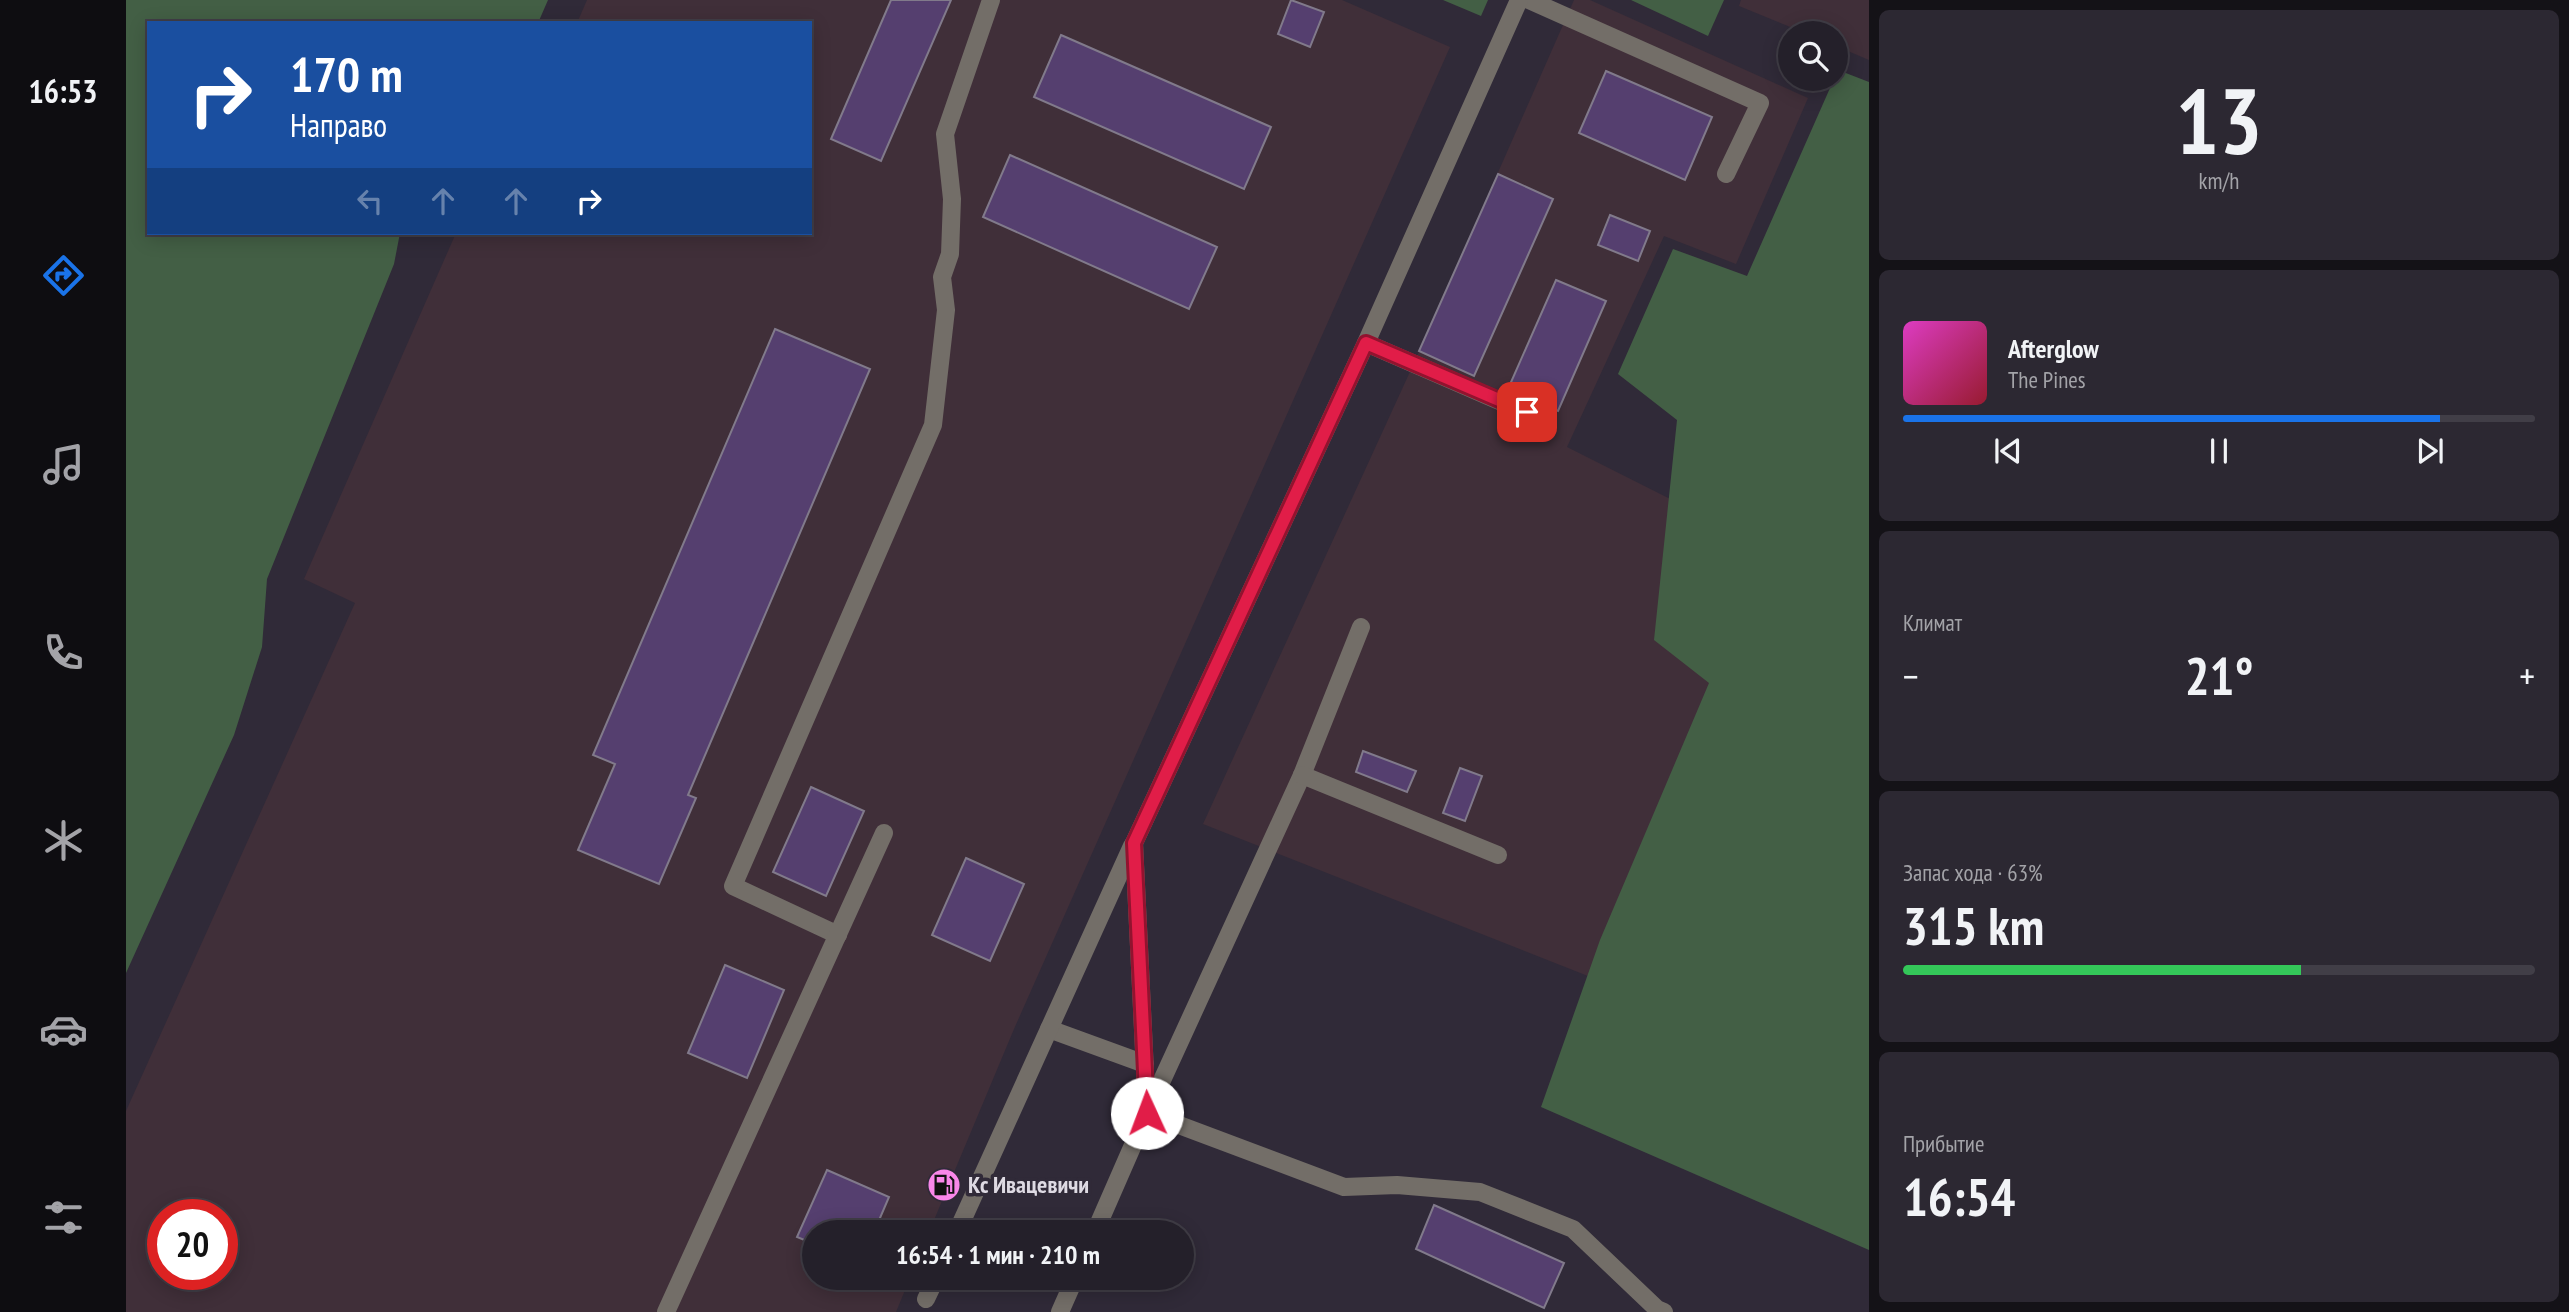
<!DOCTYPE html>
<html lang="ru">
<head>
<meta charset="utf-8">
<style>
	body { margin:0; font-family:"PT Sans Narrow",sans-serif; background:#2c2832; color:#f1f3f6; height:100vh; display:flex; flex-direction:column; font-size:26px; white-space:nowrap }
	* { box-sizing:border-box; margin:0 }
	p { font-size:23px; color:#a3a3a8 }
	.icon { flex:none; width:38px; height:38px; fill:none; stroke:currentColor; stroke-width:2; stroke-linecap:round; stroke-linejoin:round }
	.map { position:relative; flex:1; overflow:hidden }
	.panel { display:flex; flex-direction:column; gap:10px; padding:10px; background:#141217; width:700px }
	.panel>* { flex:none }
	.banner { position:absolute; left:21px; top:21px; width:665px; height:214px; border-radius:0px; box-shadow:0 4px 18px #0003,0 0 0 2px #413e47; background:#1a4fa0; color:#fff; overflow:hidden }
	.tools { position:absolute; left:1652px; top:21px; display:grid; gap:14px }
	.tools a { display:grid; place-items:center; width:70px; height:70px; border-radius:50%; background:#24202a; box-shadow:0 4px 18px #0003,0 0 0 2px #413e47; font-size:35px }
	.speed { position:absolute; left:21px; top:1199px; display:flex; gap:14px; font-size:35px; font-weight:700; text-align:center }
	.speed>* { display:grid; place-content:center; width:91px; height:91px; border-radius:50%; background:#24202a; box-shadow:0 4px 18px #0003,0 0 0 2px #413e47; line-height:1 }
	.speed .limit { border:10px solid #d22; background:#fff; color:#111 }
	.pin { position:absolute; display:grid; place-items:center; width:60px; height:60px; color:#fff; margin:-30px; border-radius:14px; box-shadow:0 4px 10px #0006 }
	.me { position:absolute; width:77px; margin:-38px; rotate:358deg; stroke-linejoin:round; filter:drop-shadow(0 0 5px #0008) }
	.turn { display:flex; align-items:center; gap:24px; height:147px; padding:0 28px; font-size:32px }
	.turn .icon { width:91px; height:91px; stroke-width:2.5 }
	.turn b { display:block; font-size:49px; line-height:60px }
	.lanes { display:flex; align-items:center; height:66px; padding:0 28px; background:#0003; justify-content:center; gap:35px; direction:ltr }
	.lanes .off { opacity:.35 }
	.big { font-size:52px; font-weight:600; line-height:1.1 }
	.panel .card { flex:1; display:flex; flex-direction:column; justify-content:center; gap:10px; min-width:0; padding:0 24px; border-radius:10px; background:#2c2832 }
	.panel .dial { align-items:center; gap:0 }
	.dial b { font-size:91px; line-height:1 }
	.song { display:flex; align-items:center; gap:21px }
	.cover { width:84px; height:84px; border-radius:10px; background:linear-gradient(135deg,hsl(310 70% 55%),hsl(350 70% 35%)) }
	.played { height:7px; border-radius:4px; background:linear-gradient(90deg,#1a73e8 85%,#413e47 85%) }
	.keys { display:flex; justify-content:space-around; direction:ltr }
	.heat { display:flex; justify-content:space-between; align-items:center; font-size:38px; direction:ltr }
	.charge { height:10px; border-radius:5px; background:linear-gradient(90deg,#34c759 63%,#413e47 0) }
	.trip { position:absolute; left:676px; top:1220px; width:392px; height:70px; border-radius:35px; background:#24202a; box-shadow:0 4px 18px #0003,0 0 0 2px #413e47; font-weight:600; line-height:70px; text-align:center }
	main { display:flex; flex:1; min-height:0 }
	.tabs { display:flex; flex-direction:column; width:126px; justify-content:space-around; align-items:center; background:#0e0d11; color:#a3a3a8 }
	.tabs .icon { width:49px; height:49px }
	.tabs .on { color:#1a73e8 }
	.tabs b { font-size:32px; color:#f1f3f6 }
	.map>svg:first-child { display:block }
</style>
</head>
<body>
<main>
<nav class="tabs">
<b>16:53</b>
<svg class="icon on" aria-label="directions" viewBox="0 0 24 24"><path d="M12 3l9 9-9 9-9-9zM9 14v-3h6M13 9l2 2-2 2"/></svg>
<svg class="icon" aria-label="music" viewBox="0 0 24 24"><path d="M9 18V5l10-2v13"/><circle cx="6" cy="18" r="3"/><circle cx="16" cy="16" r="3"/></svg>
<svg class="icon" aria-label="phone" viewBox="0 0 24 24"><path d="M5 4h4l2 5-3 2q2 4 5 5l2-3 5 2v4C11 20 4 13 5 4z"/></svg>
<svg class="icon" aria-label="climate" viewBox="0 0 24 24"><path d="M12 3v18M4 7l16 10M4 17L20 7"/></svg>
<svg class="icon" aria-label="car" viewBox="0 0 24 24"><path d="M5 17H2v-5l4-1 3-4h7l3 4 3 1v5h-3M9 17h6M6 11h13"/><circle cx="7" cy="17" r="2"/><circle cx="17" cy="17" r="2"/></svg>
<svg class="icon" aria-label="filters" viewBox="0 0 24 24"><path d="M4 7h16M4 17h16"/><circle cx="9" cy="7" r="2"/><circle cx="15" cy="17" r="2"/></svg>
</nav>
<div class="map">
<svg width="1743" height="1312" viewBox="0 0 1743 1312">
	<rect width="100%" height="100%" fill="#302a38"/>
	<g fill="#402f39" fill-rule="evenodd">
		<path d="M461 0H1216L1324 47 888 1029 803 1232H688V1278H784L770 1312H0V1111L229 603 178 579 330 233H684V23H451ZM37 1214H96V1274H37Z"/>
		<polygon points="1448,0 1464,0 1682,98 1610,264 1538,236 1441,447 1691,573 1505,993 1077,824 1288,363"/>
		<polygon points="1615,0 1743,0 1743,60 1710,46 1710,33 1679,33 1613,6"/>
	</g>
	<g fill="#435f45">
		<polygon points="0,0 422,0 412,23 23,23 23,233 274,233 268,264 141,579 136,647 108,735 0,973"/>
		<polygon points="1317,0 1362,0 1355,16"/>
		<polygon points="1505,0 1598,0 1582,36"/>
		<polygon points="1712,70 1743,82 1743,1250 1415,1107 1474,940 1583,683 1528,640 1551,420 1492,374 1547,249 1621,276 1708,79 1710,79"/>
	</g>
	<g fill="#553f6f" stroke="#817a8b" stroke-width="2">
		<polygon points="765,0 825,0 755,161 705,139"/>
		<polygon points="1165,0 1198,12 1184,47 1152,34"/>
		<polygon points="935,35 1145,127 1118,189 908,97"/>
		<polygon points="1480,71 1586,117 1559,180 1453,133"/>
		<polygon points="884,155 1091,247 1063,309 857,217"/>
		<polygon points="1372,174 1427,199 1348,376 1293,351"/>
		<polygon points="1484,215 1524,231 1512,261 1472,245"/>
		<polygon points="1430,280 1480,301 1432,411 1382,389"/>
		<polygon points="649,329 744,369 562,795 570,798 533,884 452,850 489,764 467,755"/>
		<polygon points="1237,751 1290,771 1281,792 1230,772"/>
		<polygon points="1334,768 1356,776 1339,821 1317,813"/>
		<polygon points="685,787 738,811 700,896 647,872"/>
		<polygon points="840,858 898,884 864,961 806,935"/>
		<polygon points="599,965 658,990 621,1078 562,1053"/>
		<polygon points="701,1170 763,1197 748,1232 688,1232 688,1244 671,1237"/>
		<polygon points="1308,1205 1438,1263 1418,1308 1290,1249"/>
	</g>
	<g fill="none" stroke-linecap="round" stroke-linejoin="round">
		<g stroke="#736e68" stroke-width="18">
			<polyline points="1403,0 1634,103 1600,174"/>
			<polyline points="1240,343 1401,413"/>
			<polyline points="1235,627 1176,775 1021,1113 1218,1187 1271,1185 1354,1192 1447,1229 1531,1309 1538,1312"/>
			<polyline points="1176,775 1372,855"/>
			<polyline points="712,935 607,886 807,425 820,310 816,277 824,254 826,199 819,134 865,0"/>
			<polyline points="923,1029 1019,1064"/>
			<polyline points="831,1232 1006,846"/>
			<polyline points="969,1232 1021,1113 1008,843 1240,343 1393,0"/>
			<polyline points="800,1299 810,1278"/>
			<polyline points="540,1312 758,833"/>
			<polyline points="934,1312 949,1278"/>
		</g>
	</g>
	<g fill="none" stroke-linecap="round" stroke-linejoin="round">
		<defs>
			<polyline id="route" points="1021,1113 1008,843 1240,343 1401,412"/>
		</defs>
		<use href="#route" stroke="#92132f" stroke-width="18"/>
		<use href="#route" stroke="#e11d48" stroke-width="12"/>
	</g>
	<defs>
		<symbol id="fuel-disc" viewBox="-11 -11 22 22"><circle r="9.5" fill="#f987e9" stroke="#302a38"/><path d="M-5.5-6h7V0h2V4h1.3V-2.5L3-4.5l.8-.8L6-3V5H2.5V1h-1V6h-7ZM-4.2-4.7v3.2H.2V-4.7Z" fill="#111"/></symbol>
	</defs>
	<g fill-rule="evenodd">
		<use href="#fuel-disc" x="799" y="1166" width="38" height="38"/>
	</g>
	<g text-anchor="middle" stroke-width="7" stroke-linejoin="round" paint-order="stroke">
		<g font-size="24" font-weight="bold" fill="#dedae3" stroke="#302a38" text-anchor="start">
			<text x="842" y="1193">Кс Ивацевичи</text>
		</g>
	</g>
</svg>
<div class="tools">
<a><svg class="icon" aria-label="search" viewBox="0 0 24 24"><circle cx="10" cy="10" r="6"/><path d="M15 15l6 6"/></svg></a>
</div>
<div class="speed"><div class="limit">20</div></div>
<div class="pin" style="left:1401px;top:412px;background:#d93025"><svg class="icon" aria-label="arrive" viewBox="0 0 24 24"><path d="M6 21V4h12l-3 4 3 4H6"/></svg></div>
<svg class="me" style="left:1021px;top:1113px" viewBox="-20 -20 40 40"><circle r="19" fill="#fff"/><path d="M0-13L10 11 0 6-10 11z" fill="#e11d48"/></svg>
<div class="trip">16:54 · 1 мин · 210 m</div>
<div class="banner">
<div class="turn"><svg class="icon" aria-label="right" viewBox="0 0 24 24"><path d="M7 20v-9h11M14 6l5 5-5 5"/></svg><div><b>170 m</b>Направо</div></div>
<div class="lanes"><svg class="icon off" aria-label="left" viewBox="0 0 24 24"><path d="M17 20v-9H6M10 6l-5 5 5 5"/></svg><svg class="icon off" aria-label="ahead" viewBox="0 0 24 24"><path d="M12 20V5M6 11l6-6 6 6"/></svg><svg class="icon off" aria-label="ahead" viewBox="0 0 24 24"><path d="M12 20V5M6 11l6-6 6 6"/></svg><svg class="icon" aria-label="right" viewBox="0 0 24 24"><path d="M7 20v-9h11M14 6l5 5-5 5"/></svg></div>
</div>
</div>
<section class="panel">
<div class="card dial"><b>13</b><p>km/h</p></div>
<div class="card">
<div class="song"><i class="cover"></i><div><b>Afterglow</b><p>The Pines</p></div></div>
<div class="played"></div>
<div class="keys"><svg class="icon" aria-label="previous" viewBox="0 0 24 24"><path d="M18 5L8 12l10 7zM5 5v14"/></svg><svg class="icon" aria-label="pause" viewBox="0 0 24 24"><path d="M8 5v14M16 5v14"/></svg><svg class="icon" aria-label="next" viewBox="0 0 24 24"><path d="M6 5l10 7-10 7zM19 5v14"/></svg></div>
</div>
<div class="card"><p>Климат</p>
<div class="heat"><a>−</a><b class="big">21°</b><a>+</a></div>
</div>
<div class="card"><p>Запас хода · 63%</p><b class="big">315 km</b><div class="charge"></div></div>
<div class="card"><p>Прибытие</p><b class="big">16:54</b></div>
</section>
</main>
</body>
</html>
